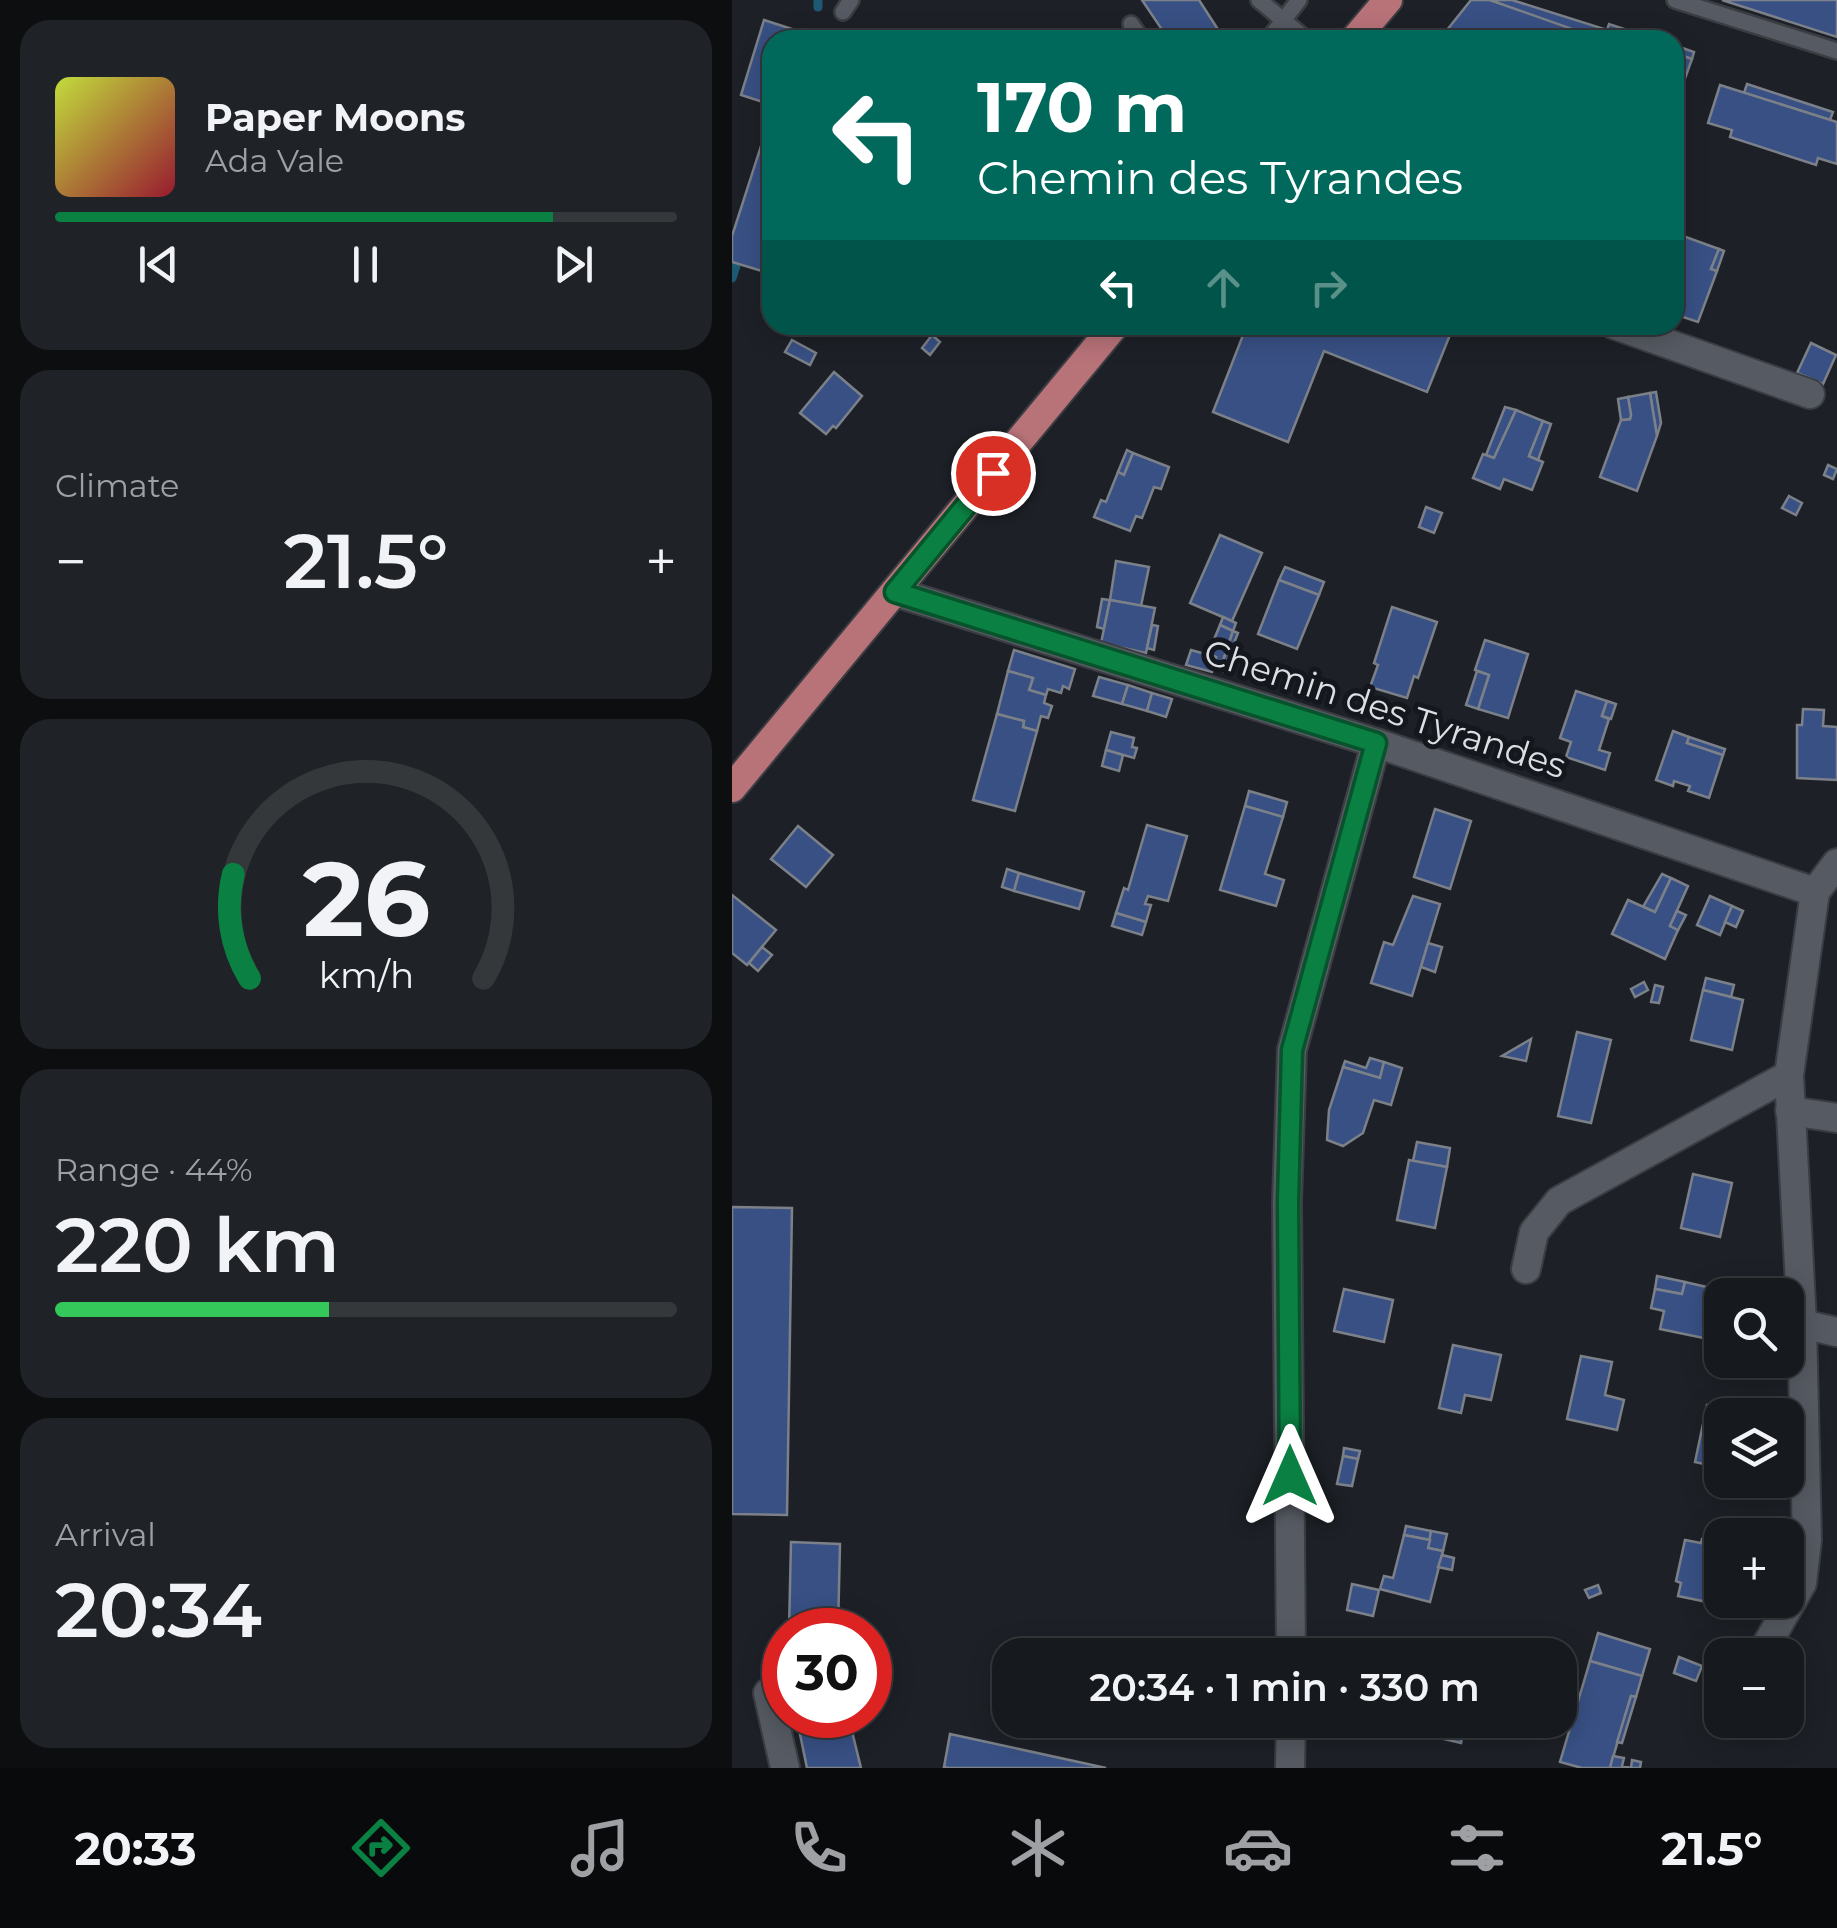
<!DOCTYPE html>
<html lang="en">
<head>
<meta charset="utf-8">
<style>
	body { margin:0; font-family:Montserrat,sans-serif; background:#1f2226; color:#f1f3f6; height:100vh; display:flex; flex-direction:column; font-size:38px; white-space:nowrap }
	* { box-sizing:border-box; margin:0 }
	p { font-size:32px; color:#9ea0a4 }
	.icon { flex:none; width:55px; height:55px; fill:none; stroke:currentColor; stroke-width:2; stroke-linecap:round; stroke-linejoin:round }
	.map { position:relative; flex:1; overflow:hidden }
	.drawer { display:flex; flex-direction:column; gap:20px; padding:20px; background:#0c0e10; width:732px }
	.drawer>* { flex:none }
	.hud { position:absolute; left:30px; top:30px; width:922px; height:305px; border-radius:30px; box-shadow:0 5px 25px #0003,0 0 0 2px #35383b; background:#00695c; color:#fff; overflow:hidden }
	.fabs { position:absolute; left:972px; top:1278px; display:grid; gap:20px }
	.fabs a { display:grid; place-items:center; width:100px; height:100px; border-radius:20px; background:#16191d; box-shadow:0 5px 25px #0003,0 0 0 2px #35383b; font-size:50px }
	.speed { position:absolute; left:30px; top:1608px; display:flex; gap:20px; font-size:50px; font-weight:700; text-align:center }
	.speed>* { display:grid; place-content:center; width:130px; height:130px; border-radius:50%; background:#16191d; box-shadow:0 5px 25px #0003,0 0 0 2px #35383b; line-height:1 }
	.speed .limit { border:15px solid #d22; background:#fff; color:#111 }
	.pin { position:absolute; display:grid; place-items:center; width:85px; height:85px; color:#fff; margin:-42px; border:5px solid #fff; border-radius:50%; box-shadow:0 2px 10px #0007 }
	.me { position:absolute; width:110px; margin:-55px; rotate:0deg; stroke-linejoin:round; filter:drop-shadow(0 0 8px #0008) }
	.turn { display:flex; align-items:center; gap:35px; height:210px; padding:0 50px; font-size:45px }
	.turn .icon { width:130px; height:130px; stroke-width:2.5 }
	.turn b { display:block; font-size:70px; line-height:85px }
	.lanes { display:flex; align-items:center; height:95px; padding:0 50px; background:#0003; justify-content:center; gap:50px; direction:ltr }
	.lanes .off { opacity:.35 }
	.big { font-size:75px; font-weight:600; line-height:1.1 }
	.drawer .widget { flex:1; display:flex; flex-direction:column; justify-content:center; gap:15px; min-width:0; padding:0 35px; border-radius:30px; background:#1f2226 }
	.drawer .dial { align-items:center; gap:0 }
	.dial svg { height:260px; overflow:visible; fill:none; stroke:#35383b; stroke-width:7; stroke-linecap:round; text-anchor:middle }
	.dial text { fill:#f1f3f6; stroke:none }
	.song { display:flex; align-items:center; gap:30px }
	.cover { width:120px; height:120px; border-radius:15px; background:linear-gradient(135deg,hsl(70 70% 55%),hsl(350 70% 35%)) }
	.played { height:10px; border-radius:5px; background:linear-gradient(90deg,#0b8043 80%,#35383b 80%) }
	.keys { display:flex; justify-content:space-around; direction:ltr }
	.heat { display:flex; justify-content:space-between; align-items:center; font-size:55px; direction:ltr }
	.charge { height:15px; border-radius:8px; background:linear-gradient(90deg,#34c759 44%,#35383b 0) }
	.trip { position:absolute; left:260px; top:1638px; width:585px; height:100px; border-radius:30px; background:#16191d; box-shadow:0 5px 25px #0003,0 0 0 2px #35383b; font-weight:600; line-height:100px; text-align:center }
	.dock { display:flex; height:160px; justify-content:space-around; align-items:center; background:#090a0c; color:#9ea0a4 }
	.dock .icon { width:70px; height:70px }
	.dock .current { color:#0b8043 }
	.dock b { font-size:45px; color:#f1f3f6 }
	main { display:flex; flex:1; min-height:0 }
	.map>svg:first-child { display:block }
</style>
</head>
<body>
<main>
<section class="drawer">
<div class="widget">
<div class="song"><i class="cover"></i><div><b>Paper Moons</b><p>Ada Vale</p></div></div>
<div class="played"></div>
<div class="keys"><svg class="icon" aria-label="previous" viewBox="0 0 24 24"><path d="M18 5L8 12l10 7zM5 5v14"/></svg><svg class="icon" aria-label="pause" viewBox="0 0 24 24"><path d="M8 5v14M16 5v14"/></svg><svg class="icon" aria-label="next" viewBox="0 0 24 24"><path d="M6 5l10 7-10 7zM19 5v14"/></svg></div>
</div>
<div class="widget"><p>Climate</p>
<div class="heat"><a>−</a><b class="big">21.5°</b><a>+</a></div>
</div>
<div class="widget dial"><svg viewBox="0 0 100 80">
<path d="M14 69A42 42 0 1 1 86 69"/>
<path d="M14 69A42 42 0 0 1 9 37" stroke="#0b8043"/>
<text x="50" y="56" font-size="32" font-weight="700">26</text>
<text x="50" y="72" font-size="11">km/h</text>
</svg></div>
<div class="widget"><p>Range · 44%</p><b class="big">220 km</b><div class="charge"></div></div>
<div class="widget"><p>Arrival</p><b class="big">20:34</b></div>
</section>
<div class="map">
<svg width="1105" height="1768" viewBox="0 0 1105 1768">
	<rect width="100%" height="100%" fill="#1d2127"/>
	<g fill="none" stroke-linecap="round" stroke-linejoin="round">
		<g stroke="#1d5973" stroke-width="9">
			<polyline points="86,7 86,0"/>
			<polyline points="0,278 4,266"/>
		</g>
	</g>
	<g fill="#385084" stroke="#7c8088" stroke-width="2.5">
		<polygon points="410,0 467,0 487,31 473,40 437,40"/>
		<polygon points="739,0 758,0 872,38 707,40"/>
		<polygon points="758,0 780,0 875,30 877,24 926,40 904,40 887,34 885,40 871,40"/>
		<polygon points="990,0 1105,0 1105,37"/>
		<polygon points="32,20 94,40 40,40 40,105 9,95"/>
		<polygon points="942,45 962,52 960,59 942,53"/>
		<polygon points="942,53 960,59 942,109"/>
		<polygon points="1015,84 1101,112 1098,120 1012,93"/>
		<polygon points="988,85 1105,122 1105,164 1086,158 1084,165 998,137 1000,130 976,123"/>
		<polygon points="40,112 40,274 0,262 0,236"/>
		<polygon points="951,236 987,249 979,269 985,271 966,322 942,314 942,285 951,261 943,258"/>
		<polygon points="987,249 992,251 985,271 979,269"/>
		<polygon points="943,258 951,261 942,285 942,259"/>
		<polygon points="515,325 722,325 695,392 592,351 556,442 481,412"/>
		<polygon points="200,335 208,342 198,355 190,348"/>
		<polygon points="60,340 84,353 78,365 53,352"/>
		<polygon points="1079,343 1104,355 1091,384 1065,373"/>
		<polygon points="102,372 130,396 104,428 101,426 94,434 68,413"/>
		<polygon points="924,392 929,423 925,436 918,393"/>
		<polygon points="918,393 925,436 905,491 868,477 889,420 898,419 899,415 896,397"/>
		<polygon points="896,397 899,415 898,419 889,420 886,399"/>
		<polygon points="773,407 784,410 762,458 754,455"/>
		<polygon points="784,410 811,421 797,456 811,462 800,490 772,479 768,489 741,478 751,454 762,458"/>
		<polygon points="811,421 819,424 806,460 797,456"/>
		<polygon points="395,450 401,453 392,475 386,472"/>
		<polygon points="401,453 437,467 429,489 422,487 410,518 404,516 398,531 362,517 369,500 374,502 386,472 392,475"/>
		<polygon points="1096,465 1105,469 1101,479 1092,475"/>
		<polygon points="1057,496 1070,503 1064,515 1050,508"/>
		<polygon points="694,507 710,513 702,533 687,527"/>
		<polygon points="488,535 530,553 500,621 458,603"/>
		<polygon points="384,561 417,567 409,606 378,600"/>
		<polygon points="553,567 592,582 587,595 547,580"/>
		<polygon points="547,580 587,595 565,649 526,634"/>
		<polygon points="370,599 378,600 372,629 365,627"/>
		<polygon points="378,600 423,608 414,653 369,643"/>
		<polygon points="660,607 705,622 686,678 682,676 675,698 638,687 646,665 642,663"/>
		<polygon points="491,617 504,623 501,631 488,625"/>
		<polygon points="420,625 426,626 422,650 415,648"/>
		<polygon points="488,625 501,631 488,670 481,668 484,657 476,654"/>
		<polygon points="501,631 506,633 491,671 488,670"/>
		<polygon points="753,640 796,654 776,718 746,709 757,675 743,670"/>
		<polygon points="282,650 343,669 337,689 331,686 329,693 316,689 314,695 297,690 301,678 276,671"/>
		<polygon points="459,650 484,657 480,672 454,665"/>
		<polygon points="276,671 301,678 297,690 314,695 312,703 320,706 316,718 309,716 305,731 291,727 292,721 265,714"/>
		<polygon points="745,671 757,675 746,709 734,705"/>
		<polygon points="367,677 396,685 390,704 361,696"/>
		<polygon points="396,685 420,693 415,711 390,704"/>
		<polygon points="844,691 875,701 870,716 877,719 867,750 878,753 873,770 834,757 839,742 828,738"/>
		<polygon points="420,693 440,699 434,717 415,711"/>
		<polygon points="875,701 884,704 879,719 870,716"/>
		<polygon points="1071,709 1092,710 1091,726 1105,727 1105,780 1065,778 1065,725 1070,725"/>
		<polygon points="265,714 292,721 291,727 305,731 283,811 241,800"/>
		<polygon points="941,731 957,737 955,743 991,755 977,798 956,791 958,786 942,781 941,786 924,780"/>
		<polygon points="379,732 402,738 400,747 405,748 402,758 374,750"/>
		<polygon points="957,737 993,749 991,755 955,743"/>
		<polygon points="374,750 391,755 387,771 370,766"/>
		<polygon points="517,791 555,802 551,817 513,806"/>
		<polygon points="513,806 551,817 533,874 552,880 544,906 488,890"/>
		<polygon points="703,809 739,821 718,889 682,877"/>
		<polygon points="415,825 455,836 436,901 416,896 413,904 419,905 414,922 384,913 392,888 396,890"/>
		<polygon points="66,826 101,855 74,887 39,859"/>
		<polygon points="275,869 287,873 282,891 270,887"/>
		<polygon points="287,873 352,892 347,909 282,891"/>
		<polygon points="930,874 939,878 923,912 911,907"/>
		<polygon points="939,878 956,886 938,926 946,930 933,959 880,934 896,900 923,912"/>
		<polygon points="0,895 44,930 15,965 0,953"/>
		<polygon points="681,896 708,904 680,996 639,983 652,942 661,945"/>
		<polygon points="978,896 1000,906 988,935 965,925"/>
		<polygon points="1000,906 1011,911 1004,927 993,922"/>
		<polygon points="945,911 954,915 946,930 938,926"/>
		<polygon points="384,913 414,922 410,935 380,926"/>
		<polygon points="696,943 710,947 703,972 689,967"/>
		<polygon points="30,947 40,955 26,971 17,963"/>
		<polygon points="974,978 1002,985 999,997 971,990"/>
		<polygon points="912,982 916,990 903,997 899,989"/>
		<polygon points="923,985 931,987 927,1003 919,1002"/>
		<polygon points="971,990 1011,1000 1000,1050 959,1040"/>
		<polygon points="845,1032 879,1040 859,1123 826,1116"/>
		<polygon points="799,1039 794,1061 770,1056"/>
		<polygon points="638,1058 652,1062 648,1078 611,1067 613,1061 634,1068"/>
		<polygon points="652,1062 670,1068 659,1105 642,1100 631,1133 611,1146 595,1140 597,1110 611,1067 648,1078"/>
		<polygon points="685,1142 718,1148 715,1167 681,1161"/>
		<polygon points="677,1160 715,1167 703,1228 665,1220"/>
		<polygon points="961,1174 1000,1183 988,1237 949,1228"/>
		<polygon points="0,1207 60,1208 55,1515 0,1514"/>
		<polygon points="925,1276 953,1282 950,1294 923,1289"/>
		<polygon points="953,1282 979,1288 977,1296 990,1299 986,1341 928,1329 932,1311 919,1308 923,1289 950,1294"/>
		<polygon points="612,1289 661,1300 652,1342 602,1331"/>
		<polygon points="721,1345 769,1355 759,1400 733,1395 729,1413 707,1408"/>
		<polygon points="849,1356 880,1362 873,1395 892,1400 885,1430 835,1419"/>
		<polygon points="975,1405 1016,1413 990,1415 990,1468 963,1462"/>
		<polygon points="612,1448 628,1451 626,1459 611,1456"/>
		<polygon points="611,1456 626,1459 620,1486 605,1484"/>
		<polygon points="674,1526 699,1531 698,1540 672,1535"/>
		<polygon points="699,1531 715,1534 711,1551 696,1548"/>
		<polygon points="672,1535 698,1540 696,1548 711,1551 698,1602 648,1589 652,1576 661,1578"/>
		<polygon points="970,1539 990,1544 990,1585 979,1582 975,1602 946,1596 949,1583 944,1581 953,1540 969,1543"/>
		<polygon points="59,1542 108,1544 106,1630 57,1630"/>
		<polygon points="710,1555 722,1558 720,1570 706,1567"/>
		<polygon points="620,1584 647,1590 641,1616 615,1610"/>
		<polygon points="866,1585 869,1593 857,1598 853,1590"/>
		<polygon points="866,1633 918,1649 910,1676 858,1661"/>
		<polygon points="661,1643 674,1645 676,1655 653,1655 655,1645"/>
		<polygon points="947,1657 970,1666 964,1681 942,1673"/>
		<polygon points="858,1661 910,1676 904,1697 899,1696 878,1768 850,1768 828,1762"/>
		<polygon points="899,1696 904,1697 890,1743 885,1742"/>
		<polygon points="64,1715 116,1715 129,1768 75,1768"/>
		<polygon points="634,1720 662,1720 661,1727"/>
		<polygon points="712,1721 732,1726 729,1743 708,1738"/>
		<polygon points="218,1734 374,1768 217,1768 212,1767"/>
		<polygon points="881,1756 892,1758 890,1766 899,1768 900,1760 909,1762 908,1768 878,1768"/>
	</g>
	<g fill="none" stroke-linecap="round" stroke-linejoin="round">
		<defs>
			<g id="service">
				<polyline points="527,0 575,40"/>
				<polyline points="943,0 1105,51"/>
				<polyline points="111,12 119,0"/>
				<polyline points="399,24 410,40"/>
				<polyline points="536,40 567,0"/>
			</g>
			<g id="minor">
				<polyline points="883,325 1078,394"/>
				<polyline points="163,592 644,743 1083,892 1105,863"/>
				<polyline points="1058,1111 1105,1118"/>
				<polyline points="794,1269 802,1232 827,1201 1057,1075"/>
				<polyline points="1070,1324 1105,1332"/>
				<polyline points="1034,1646 1070,1583 1075,1540 1070,1324 1057,1075 1083,892"/>
				<polyline points="559,1655 555,1202 560,1050 644,743"/>
				<polyline points="36,1693 53,1768"/>
				<polyline points="558,1768 559,1720"/>
			</g>
			<g id="primary">
				<polyline points="622,40 656,0"/>
				<polyline points="0,788 383,325"/>
			</g>
		</defs>
		<use href="#service" stroke="#3b3d42" stroke-width="20"/>
		<use href="#minor" stroke="#3b3d42" stroke-width="32"/>
		<use href="#primary" stroke="#3b3d42" stroke-width="32"/>
		<use href="#service" stroke="#565a62" stroke-width="15"/>
		<use href="#minor" stroke="#565a62" stroke-width="28"/>
		<use href="#primary" stroke="#b87379" stroke-width="28"/>
	</g>
	<g fill="none" stroke-linecap="round" stroke-linejoin="round">
		<defs>
			<polyline id="route" points="261,473 163,592 644,743 560,1050 556,1202 558,1476"/>
		</defs>
		<use href="#route" stroke="#07532c" stroke-width="25"/>
		<use href="#route" stroke="#0b8043" stroke-width="18"/>
	</g>
	<g text-anchor="middle" stroke-width="10" stroke-linejoin="round" paint-order="stroke">
		<g font-size="35" fill="#dcdee2" stroke="#14171d">
			<text transform="translate(653 709) rotate(18)" y="12">Chemin des Tyrandes</text>
		</g>
	</g>
</svg>
<div class="fabs">
<a><svg class="icon" aria-label="search" viewBox="0 0 24 24"><circle cx="10" cy="10" r="6"/><path d="M15 15l6 6"/></svg></a>
<a><svg class="icon" aria-label="layers" viewBox="0 0 24 24"><path d="M12 4l9 5-9 5-9-5zM3 14l9 5 9-5"/></svg></a>
<a>+</a>
<a>−</a>
</div>
<div class="speed"><div class="limit">30</div></div>
<div class="pin" style="left:261px;top:473px;background:#d93025"><svg class="icon" aria-label="arrive" viewBox="0 0 24 24"><path d="M6 21V4h12l-3 4 3 4H6"/></svg></div>
<svg class="me" style="left:558px;top:1476px" viewBox="-20 -20 40 40"><path d="M0-17L14 15 0 8-14 15z" fill="#0b8043" stroke="#fff" stroke-width="4"/></svg>
<div class="trip">20:34 · 1 min · 330 m</div>
<div class="hud">
<div class="turn"><svg class="icon" aria-label="left" viewBox="0 0 24 24"><path d="M17 20v-9H6M10 6l-5 5 5 5"/></svg><div><b>170 m</b>Chemin des Tyrandes</div></div>
<div class="lanes"><svg class="icon" aria-label="left" viewBox="0 0 24 24"><path d="M17 20v-9H6M10 6l-5 5 5 5"/></svg><svg class="icon off" aria-label="ahead" viewBox="0 0 24 24"><path d="M12 20V5M6 11l6-6 6 6"/></svg><svg class="icon off" aria-label="right" viewBox="0 0 24 24"><path d="M7 20v-9h11M14 6l5 5-5 5"/></svg></div>
</div>
</div>
</main>
<nav class="dock">
<b>20:33</b>
<svg class="icon current" aria-label="directions" viewBox="0 0 24 24"><path d="M12 3l9 9-9 9-9-9zM9 14v-3h6M13 9l2 2-2 2"/></svg>
<svg class="icon" aria-label="music" viewBox="0 0 24 24"><path d="M9 18V5l10-2v13"/><circle cx="6" cy="18" r="3"/><circle cx="16" cy="16" r="3"/></svg>
<svg class="icon" aria-label="phone" viewBox="0 0 24 24"><path d="M5 4h4l2 5-3 2q2 4 5 5l2-3 5 2v4C11 20 4 13 5 4z"/></svg>
<svg class="icon" aria-label="climate" viewBox="0 0 24 24"><path d="M12 3v18M4 7l16 10M4 17L20 7"/></svg>
<svg class="icon" aria-label="car" viewBox="0 0 24 24"><path d="M5 17H2v-5l4-1 3-4h7l3 4 3 1v5h-3M9 17h6M6 11h13"/><circle cx="7" cy="17" r="2"/><circle cx="17" cy="17" r="2"/></svg>
<svg class="icon" aria-label="filters" viewBox="0 0 24 24"><path d="M4 7h16M4 17h16"/><circle cx="9" cy="7" r="2"/><circle cx="15" cy="17" r="2"/></svg>
<b>21.5°</b>
</nav>
</body>
</html>
